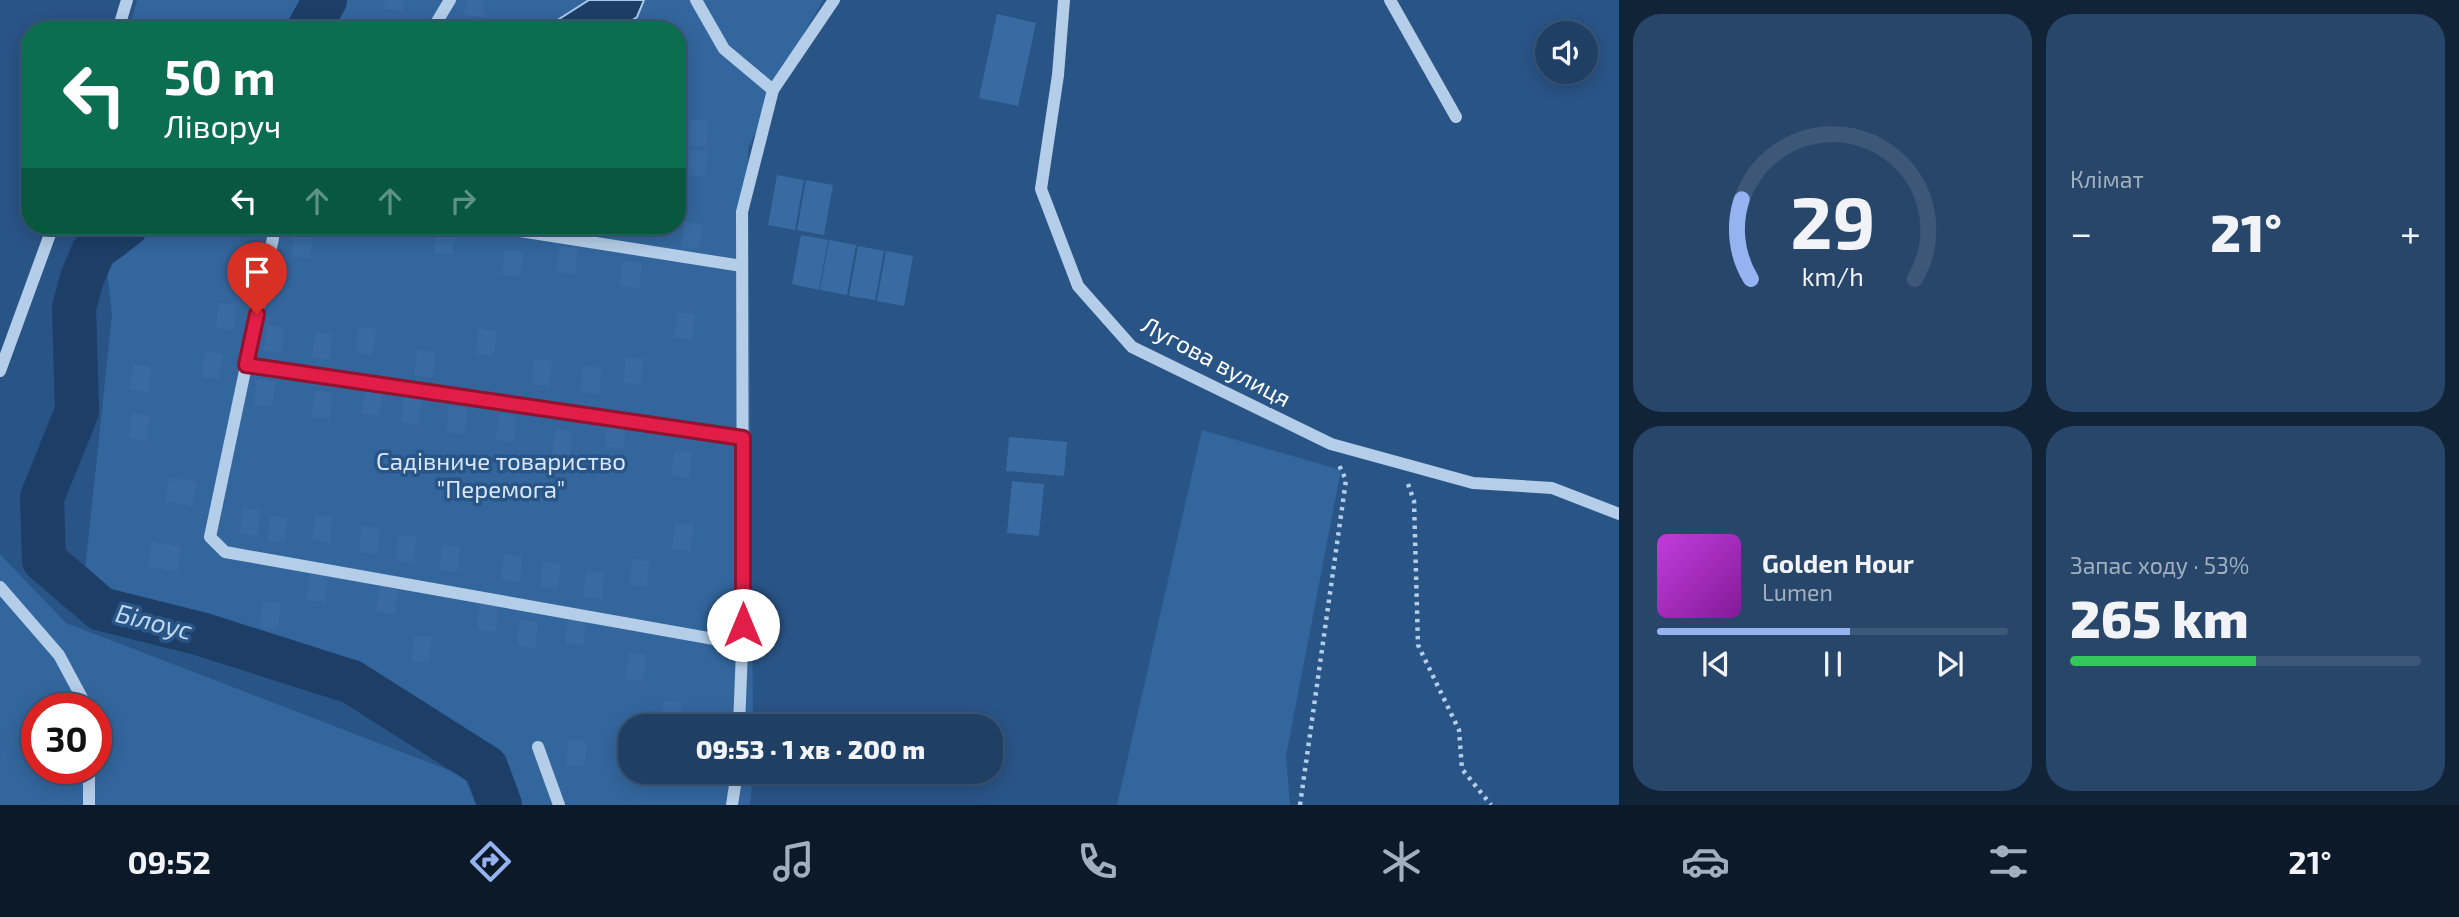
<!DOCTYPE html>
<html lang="uk">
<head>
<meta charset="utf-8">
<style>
	body { margin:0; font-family:"Exo 2",sans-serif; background:#27466a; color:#f1f3f6; height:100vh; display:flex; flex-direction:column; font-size:26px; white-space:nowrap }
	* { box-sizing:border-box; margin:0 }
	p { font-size:23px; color:#a1afbf }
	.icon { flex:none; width:38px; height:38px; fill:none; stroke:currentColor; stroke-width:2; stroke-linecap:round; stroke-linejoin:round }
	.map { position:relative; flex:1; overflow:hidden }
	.side { display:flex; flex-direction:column; gap:14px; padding:14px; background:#112337; width:840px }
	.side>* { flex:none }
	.top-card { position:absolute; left:21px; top:21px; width:665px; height:214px; border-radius:28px; box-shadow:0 4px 18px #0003,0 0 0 2px #3c5878; background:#0b6e4f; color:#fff; overflow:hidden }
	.tools { position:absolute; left:1535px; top:21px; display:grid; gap:14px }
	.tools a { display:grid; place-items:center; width:63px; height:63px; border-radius:50%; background:#1f3f64; box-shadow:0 4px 18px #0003,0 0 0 2px #3c5878; font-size:35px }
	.speed { position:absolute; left:21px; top:693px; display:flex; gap:14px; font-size:35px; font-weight:700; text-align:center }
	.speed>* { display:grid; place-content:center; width:91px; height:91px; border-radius:50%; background:#1f3f64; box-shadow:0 4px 18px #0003,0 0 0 2px #3c5878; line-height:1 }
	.speed .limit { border:10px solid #d22; background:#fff; color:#111 }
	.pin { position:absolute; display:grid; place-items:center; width:60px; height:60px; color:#fff; margin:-72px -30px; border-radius:50% 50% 50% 0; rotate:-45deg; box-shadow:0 0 7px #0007 }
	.pin .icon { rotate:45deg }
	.me { position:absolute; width:77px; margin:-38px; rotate:0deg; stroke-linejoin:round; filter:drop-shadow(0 0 5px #0008) }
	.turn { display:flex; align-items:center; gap:24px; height:147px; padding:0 28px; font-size:32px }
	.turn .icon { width:91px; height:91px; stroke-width:2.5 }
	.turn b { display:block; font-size:49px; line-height:60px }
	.lanes { display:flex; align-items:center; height:66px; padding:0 28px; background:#0003; justify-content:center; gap:35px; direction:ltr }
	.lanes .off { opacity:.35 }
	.big { font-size:52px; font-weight:800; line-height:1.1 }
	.side .tile { flex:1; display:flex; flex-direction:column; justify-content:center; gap:10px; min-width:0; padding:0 24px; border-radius:28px; background:#27466a }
	.side .dial { align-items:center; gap:0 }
	.dial svg { height:182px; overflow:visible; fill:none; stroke:#3c5878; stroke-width:7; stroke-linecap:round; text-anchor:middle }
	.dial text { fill:#f1f3f6; stroke:none }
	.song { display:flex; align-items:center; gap:21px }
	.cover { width:84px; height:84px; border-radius:10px; background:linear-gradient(135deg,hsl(290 70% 55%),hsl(290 70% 35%)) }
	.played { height:7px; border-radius:4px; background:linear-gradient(90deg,#95b2f1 55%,#3c5878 55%) }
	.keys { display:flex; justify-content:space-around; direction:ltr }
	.heat { display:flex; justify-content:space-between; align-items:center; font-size:38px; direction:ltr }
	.charge { height:10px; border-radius:5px; background:linear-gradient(90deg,#34c759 53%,#3c5878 0) }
	.side .tiles { flex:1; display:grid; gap:14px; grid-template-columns:repeat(2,1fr) }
	.trip { position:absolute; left:618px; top:714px; width:385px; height:70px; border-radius:28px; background:#1f3f64; box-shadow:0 4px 18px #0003,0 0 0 2px #3c5878; font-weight:800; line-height:70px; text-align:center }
	.tabs { display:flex; height:112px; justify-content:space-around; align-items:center; background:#0c1928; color:#a1afbf }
	.tabs .icon { width:49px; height:49px }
	.tabs .selected { color:#95b2f1 }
	.tabs b { font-size:32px; color:#f1f3f6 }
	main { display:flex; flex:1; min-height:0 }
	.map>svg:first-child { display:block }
</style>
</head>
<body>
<main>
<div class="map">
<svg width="1619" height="805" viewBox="0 0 1619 805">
	<rect width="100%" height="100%" fill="#295486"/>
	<g fill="#33669d" fill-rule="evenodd">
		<polygon points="137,0 823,0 804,33 748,148 753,726 630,726 630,772 753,772 750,805 511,805 502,783 455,725 244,642 83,589 112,315 102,226 677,226 677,30 129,30"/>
		<polygon points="1202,430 1341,470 1286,756 1290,805 1117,805"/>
		<path d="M0 554 66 623 464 776 476 805H0ZM37 709H96V768H37Z"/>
	</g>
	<polygon fill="#1d3e67" stroke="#a8c8e8" stroke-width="2" points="589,0 644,0 637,17 617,30 542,30"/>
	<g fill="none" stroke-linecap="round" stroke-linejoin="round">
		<g stroke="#1d3e67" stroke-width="44">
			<polyline points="308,30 325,0"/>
			<polyline points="126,226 94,250 82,278 74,308 77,411 42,498 44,560 101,609 201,634 352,682 486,767 500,805"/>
		</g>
	</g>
	<g fill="#396ba2">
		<polygon points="385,0 404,0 403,11 384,9"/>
		<polygon points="466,0 485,0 483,17 464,15"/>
		<polygon points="997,14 1036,23 1018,106 979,98"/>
		<polygon points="691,119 709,121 706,147 688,145"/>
		<polygon points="690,150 708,152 705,177 687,175"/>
		<polygon points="777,175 804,180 795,230 768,225"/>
		<polygon points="806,180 833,185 824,235 797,230"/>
		<polygon points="684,221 702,224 700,249 681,247"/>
		<polygon points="437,227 456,230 453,255 434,253"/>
		<polygon points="295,230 313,232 310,258 291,256"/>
		<polygon points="801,235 828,240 819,290 792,284"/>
		<polygon points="829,240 856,245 847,295 820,290"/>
		<polygon points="238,243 257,246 254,271 236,269"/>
		<polygon points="559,246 578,248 575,274 556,272"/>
		<polygon points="858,246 884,251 875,300 849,296"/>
		<polygon points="505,250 523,252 520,277 502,275"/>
		<polygon points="886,251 913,256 904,306 877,301"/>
		<polygon points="623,261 642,263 639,288 620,286"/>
		<polygon points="218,303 237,305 234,330 216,328"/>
		<polygon points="677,312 695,314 692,340 674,338"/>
		<polygon points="267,325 285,327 282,353 263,351"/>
		<polygon points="358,327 376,329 373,355 355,353"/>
		<polygon points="478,328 497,331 494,356 475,354"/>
		<polygon points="315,332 333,334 330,360 312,358"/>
		<polygon points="417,350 436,352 432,378 414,375"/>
		<polygon points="204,351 222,354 220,379 201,377"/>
		<polygon points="626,357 644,359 641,385 623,383"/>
		<polygon points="534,358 552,361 549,386 531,384"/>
		<polygon points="133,364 152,367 149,392 130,390"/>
		<polygon points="583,366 602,368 599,394 580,392"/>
		<polygon points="257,379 275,381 272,407 254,405"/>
		<polygon points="365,388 383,390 380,416 362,414"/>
		<polygon points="315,391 333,393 330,419 311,417"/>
		<polygon points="404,397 422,399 419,425 401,422"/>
		<polygon points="449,406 468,408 464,434 446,432"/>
		<polygon points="132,413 150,415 147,441 129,438"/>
		<polygon points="499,414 517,416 514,442 496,440"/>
		<polygon points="608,421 626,423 623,449 605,447"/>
		<polygon points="555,429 573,431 570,457 552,455"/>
		<polygon points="1009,437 1067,442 1064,476 1006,471"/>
		<polygon points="674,450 692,452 689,478 671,476"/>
		<polygon points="170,477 196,482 192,506 165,501"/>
		<polygon points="1012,481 1044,484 1039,536 1007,533"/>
		<polygon points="242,508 261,510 258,536 240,534"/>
		<polygon points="315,515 333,517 330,543 312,540"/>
		<polygon points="270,516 288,518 285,543 267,541"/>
		<polygon points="675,523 694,525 690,551 672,549"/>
		<polygon points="362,526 381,528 377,554 359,552"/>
		<polygon points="398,535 416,537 414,563 395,561"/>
		<polygon points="152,542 182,547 178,571 148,567"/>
		<polygon points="442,545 460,547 457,572 439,570"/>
		<polygon points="504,554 522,556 520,582 501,580"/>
		<polygon points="632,559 650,561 647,587 629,585"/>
		<polygon points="543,561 561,564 558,589 540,587"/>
		<polygon points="586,571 605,573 602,599 583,597"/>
		<polygon points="309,574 328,576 325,602 307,600"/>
		<polygon points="380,586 398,588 395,614 376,612"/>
		<polygon points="263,601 281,603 278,628 259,627"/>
		<polygon points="480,604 498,606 496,632 477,630"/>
		<polygon points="568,618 586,620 583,646 565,643"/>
		<polygon points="520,620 538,622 535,648 517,646"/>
		<polygon points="414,636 432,637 429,663 411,661"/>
		<polygon points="628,653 647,655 644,681 626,679"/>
		<polygon points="664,700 682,702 680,726 661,726"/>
		<polygon points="569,739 587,742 584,767 566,765"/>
	</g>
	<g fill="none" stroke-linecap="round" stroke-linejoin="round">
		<g stroke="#b4cde8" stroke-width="4.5" stroke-dasharray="3.5 5" stroke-linecap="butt">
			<polyline points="1408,484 1414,501 1418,645 1459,730 1462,769 1491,805"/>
			<polyline points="1300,805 1346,480 1339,465"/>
		</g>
		<g stroke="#b4cde8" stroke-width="12">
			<polyline points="696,0 724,49 773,90"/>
			<polyline points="1064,0 1058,75 1041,189 1078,286 1132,347 1331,444 1473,483 1552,488 1619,514"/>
			<polyline points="1390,0 1456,117"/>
			<polyline points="118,30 127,0"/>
			<polyline points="432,30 450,0"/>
			<polyline points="488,226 742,266"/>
			<polyline points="273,238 210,537 225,552 742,644"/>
			<polyline points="246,365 743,438"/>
			<polyline points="0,371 53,226"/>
			<polyline points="0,587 59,655 88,709"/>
			<polyline points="739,726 743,625 742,212 773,90 834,0"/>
			<polyline points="538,747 559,805"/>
			<polyline points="89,805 89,768"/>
			<polyline points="732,805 737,772"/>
		</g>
	</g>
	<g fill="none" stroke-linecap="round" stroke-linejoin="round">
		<defs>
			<polyline id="route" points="257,314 246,365 743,438 743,625"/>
		</defs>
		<use href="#route" stroke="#92132f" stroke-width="18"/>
		<use href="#route" stroke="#e11d48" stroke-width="12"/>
	</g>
	<g text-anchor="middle" stroke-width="7" stroke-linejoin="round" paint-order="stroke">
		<g font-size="24" fill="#fff" stroke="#295486">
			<text transform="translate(1216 362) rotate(28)" y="8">Лугова вулиця</text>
		</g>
		<g font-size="24" fill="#d7e6f6" stroke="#295486">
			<text x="501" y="470">Садівниче товариство<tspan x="501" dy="28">"Перемога"</tspan></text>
		</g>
		<g font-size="26" font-style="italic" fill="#bfd6ef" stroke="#295486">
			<text transform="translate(154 622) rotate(14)" y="9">Білоус</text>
		</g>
	</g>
</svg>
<div class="tools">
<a><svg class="icon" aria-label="sound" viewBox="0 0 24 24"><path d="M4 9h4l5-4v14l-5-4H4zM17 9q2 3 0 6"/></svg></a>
</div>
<div class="speed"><div class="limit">30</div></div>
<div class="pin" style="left:257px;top:314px;background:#d93025"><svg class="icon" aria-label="arrive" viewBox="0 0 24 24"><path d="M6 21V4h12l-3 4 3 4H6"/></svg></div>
<svg class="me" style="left:743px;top:625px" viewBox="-20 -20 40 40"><circle r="19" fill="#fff"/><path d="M0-13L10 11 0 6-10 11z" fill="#e11d48"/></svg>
<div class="trip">09:53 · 1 хв · 200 m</div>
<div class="top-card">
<div class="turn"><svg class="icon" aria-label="left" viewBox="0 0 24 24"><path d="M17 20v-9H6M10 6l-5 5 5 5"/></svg><div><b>50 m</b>Ліворуч</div></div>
<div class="lanes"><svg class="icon" aria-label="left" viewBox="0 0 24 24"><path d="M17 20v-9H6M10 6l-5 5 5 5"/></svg><svg class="icon off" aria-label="ahead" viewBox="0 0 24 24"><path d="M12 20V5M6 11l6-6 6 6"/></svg><svg class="icon off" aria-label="ahead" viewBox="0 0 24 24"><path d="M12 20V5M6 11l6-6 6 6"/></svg><svg class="icon off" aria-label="right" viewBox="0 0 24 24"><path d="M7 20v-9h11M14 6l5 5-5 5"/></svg></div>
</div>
</div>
<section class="side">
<div class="tiles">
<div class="tile dial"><svg viewBox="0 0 100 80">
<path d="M14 69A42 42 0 1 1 86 69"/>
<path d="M14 69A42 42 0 0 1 10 34" stroke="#95b2f1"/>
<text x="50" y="56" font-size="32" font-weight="700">29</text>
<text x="50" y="72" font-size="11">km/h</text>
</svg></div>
<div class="tile"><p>Клімат</p>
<div class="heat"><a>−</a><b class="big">21°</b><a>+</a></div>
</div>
<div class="tile">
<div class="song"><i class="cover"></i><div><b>Golden Hour</b><p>Lumen</p></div></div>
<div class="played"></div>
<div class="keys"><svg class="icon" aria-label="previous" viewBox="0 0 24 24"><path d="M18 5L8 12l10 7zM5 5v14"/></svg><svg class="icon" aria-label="pause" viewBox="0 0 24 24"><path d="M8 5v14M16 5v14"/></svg><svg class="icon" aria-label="next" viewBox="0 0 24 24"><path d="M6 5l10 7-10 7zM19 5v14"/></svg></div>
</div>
<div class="tile"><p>Запас ходу · 53%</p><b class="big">265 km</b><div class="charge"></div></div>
</div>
</section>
</main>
<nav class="tabs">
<b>09:52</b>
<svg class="icon selected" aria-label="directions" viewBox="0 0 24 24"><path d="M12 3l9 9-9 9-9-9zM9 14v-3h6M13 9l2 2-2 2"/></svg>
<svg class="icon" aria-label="music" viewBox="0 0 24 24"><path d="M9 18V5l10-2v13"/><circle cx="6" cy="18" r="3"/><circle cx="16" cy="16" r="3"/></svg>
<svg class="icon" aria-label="phone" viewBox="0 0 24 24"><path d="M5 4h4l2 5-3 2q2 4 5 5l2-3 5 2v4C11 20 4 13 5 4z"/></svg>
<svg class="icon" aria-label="climate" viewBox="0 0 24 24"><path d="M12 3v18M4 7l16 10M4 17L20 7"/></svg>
<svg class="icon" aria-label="car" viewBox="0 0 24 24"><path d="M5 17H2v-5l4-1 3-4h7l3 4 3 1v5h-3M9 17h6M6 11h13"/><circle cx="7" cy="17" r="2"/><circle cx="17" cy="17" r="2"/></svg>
<svg class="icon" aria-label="filters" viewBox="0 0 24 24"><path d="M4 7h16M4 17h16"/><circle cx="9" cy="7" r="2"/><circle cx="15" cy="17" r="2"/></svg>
<b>21°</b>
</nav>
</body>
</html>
